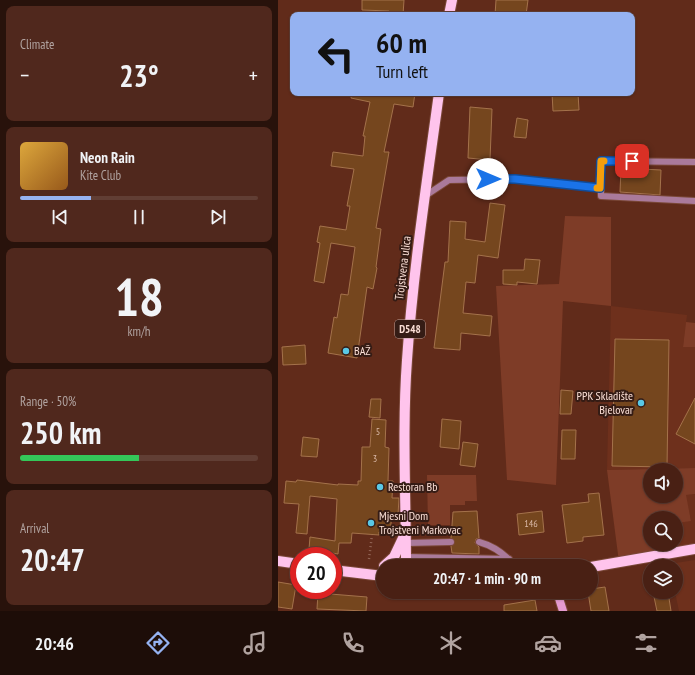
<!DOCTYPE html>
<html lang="en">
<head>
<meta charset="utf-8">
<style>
	body { margin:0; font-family:"PT Sans Narrow",sans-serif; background:#50281d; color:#f1f3f6; height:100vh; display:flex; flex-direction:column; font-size:15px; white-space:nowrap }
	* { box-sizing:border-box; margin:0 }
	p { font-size:13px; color:#b1a3a0 }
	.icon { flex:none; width:22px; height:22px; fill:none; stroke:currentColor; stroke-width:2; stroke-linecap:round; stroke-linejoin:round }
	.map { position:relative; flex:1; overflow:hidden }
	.side { display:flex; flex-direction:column; gap:6px; padding:6px; background:#28120b; width:278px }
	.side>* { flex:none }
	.hud { position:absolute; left:12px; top:12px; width:345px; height:84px; border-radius:8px; box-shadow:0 1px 3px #0004,0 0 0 1px #613e34; background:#95b2f1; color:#111; overflow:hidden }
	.buttons { position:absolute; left:365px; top:463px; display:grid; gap:8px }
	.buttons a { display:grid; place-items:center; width:40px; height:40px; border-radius:50%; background:#492014; box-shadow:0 1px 3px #0004,0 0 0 1px #613e34; font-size:20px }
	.speed { position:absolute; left:12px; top:547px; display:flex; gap:8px; font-size:20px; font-weight:700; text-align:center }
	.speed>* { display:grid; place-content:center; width:52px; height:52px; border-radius:50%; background:#492014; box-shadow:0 1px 3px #0004,0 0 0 1px #613e34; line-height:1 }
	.speed .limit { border:6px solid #d22; background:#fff; color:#111 }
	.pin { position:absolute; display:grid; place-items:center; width:34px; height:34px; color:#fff; margin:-17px; border-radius:8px; box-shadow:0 2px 6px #0006 }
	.me { position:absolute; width:44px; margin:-22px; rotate:90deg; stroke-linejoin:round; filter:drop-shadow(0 0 3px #0008) }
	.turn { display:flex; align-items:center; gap:14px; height:84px; padding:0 20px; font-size:18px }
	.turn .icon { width:52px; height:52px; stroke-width:2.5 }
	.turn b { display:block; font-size:28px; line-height:34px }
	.big { font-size:30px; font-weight:700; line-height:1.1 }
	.side .tile { flex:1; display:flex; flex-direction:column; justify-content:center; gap:6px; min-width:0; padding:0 14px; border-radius:8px; background:#50281d }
	.side .dial { align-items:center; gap:0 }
	.dial b { font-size:52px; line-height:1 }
	.song { display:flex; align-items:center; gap:12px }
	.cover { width:48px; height:48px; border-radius:6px; background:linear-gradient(135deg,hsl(40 70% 55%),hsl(30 70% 35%)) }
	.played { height:4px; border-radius:2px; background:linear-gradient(90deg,#95b2f1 30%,#613e34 30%) }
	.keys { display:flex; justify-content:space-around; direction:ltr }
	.heat { display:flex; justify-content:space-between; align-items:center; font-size:22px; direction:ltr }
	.charge { height:6px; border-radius:3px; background:linear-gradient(90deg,#34c759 50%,#613e34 0) }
	.trip { position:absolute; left:98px; top:559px; width:222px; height:40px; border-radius:20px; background:#492014; box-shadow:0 1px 3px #0004,0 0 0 1px #613e34; font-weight:700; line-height:40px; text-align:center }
	.menu { display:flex; height:64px; justify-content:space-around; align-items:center; background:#1d0d08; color:#b1a3a0 }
	.menu .icon { width:28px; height:28px }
	.menu .on { color:#95b2f1 }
	.menu b { font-size:18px; color:#f1f3f6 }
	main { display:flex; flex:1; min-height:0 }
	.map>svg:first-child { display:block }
</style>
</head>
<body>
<main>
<section class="side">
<div class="tile"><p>Climate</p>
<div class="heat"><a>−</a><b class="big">23°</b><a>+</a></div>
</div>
<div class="tile">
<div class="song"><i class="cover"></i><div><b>Neon Rain</b><p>Kite Club</p></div></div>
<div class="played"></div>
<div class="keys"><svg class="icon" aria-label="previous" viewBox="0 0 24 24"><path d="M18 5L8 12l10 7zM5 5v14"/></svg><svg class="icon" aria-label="pause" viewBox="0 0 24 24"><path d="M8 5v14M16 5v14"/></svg><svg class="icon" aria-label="next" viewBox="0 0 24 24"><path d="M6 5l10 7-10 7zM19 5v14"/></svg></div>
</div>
<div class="tile dial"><b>18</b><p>km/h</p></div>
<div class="tile"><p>Range · 50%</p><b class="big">250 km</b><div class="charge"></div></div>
<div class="tile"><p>Arrival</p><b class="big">20:47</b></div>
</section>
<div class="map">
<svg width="417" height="611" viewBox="0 0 417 611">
	<rect width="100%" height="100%" fill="#612b1a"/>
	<g fill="#6e301c">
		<polygon points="333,306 409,315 405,347 417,347 417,468 329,470"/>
		<polygon points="417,494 417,549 398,553 397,544 399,523 413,520 407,495"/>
		<polygon points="417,560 417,611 401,611 397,592 398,566 391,566 391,564"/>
	</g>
	<g fill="#7e3c27" fill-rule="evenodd">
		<polygon points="287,216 333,217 333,306 285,301 278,485 229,480 218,286 281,284"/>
		<polygon points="408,322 417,323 417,347 405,347"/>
		<path d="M417 468V494L408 495 413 521 399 523 398 531V518H372V544H397L398 553 341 562 329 470ZM372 470H398V496H372Z"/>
		<polygon points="149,475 198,475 199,501 187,501 187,505 172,505 172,525 150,525"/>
		<polygon points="150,563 224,563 226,566 148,566"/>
	</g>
	<g fill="#75461e" stroke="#a4724b">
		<polygon points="84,0 126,0 125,15 111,15 111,11 84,10"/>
		<polygon points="218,0 250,0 248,15 217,15"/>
		<polygon points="74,93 137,93 135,107 116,104 106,152 111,152 98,228 103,229 98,267 99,268 95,289 89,287 79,358 50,353 56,317 59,318 63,294 70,295 77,247 53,243 46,283 36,281 42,243 39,242 42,226 68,230 72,206 69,206 76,169 53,166 55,152 85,156 87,136 85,136 92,102 73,98"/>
		<polygon points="274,93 300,93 301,110 275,111"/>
		<polygon points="192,107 214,109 212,160 190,158"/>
		<polygon points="239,118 250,120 248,138 236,137"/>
		<polygon points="343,168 383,170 382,195 342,192"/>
		<polygon points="212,203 227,205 220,258 200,255 197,283 188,282 185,313 214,316 212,336 183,333 182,350 156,348 167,262 170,262 172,221 188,222 187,239 207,242"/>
		<polygon points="247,259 262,260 259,284 239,282 239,285 225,284 225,270 246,270"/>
		<polygon points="337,339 391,340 389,467 334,466"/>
		<polygon points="27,345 28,364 5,365 4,347"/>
		<polygon points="283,390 295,391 293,414 282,414"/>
		<polygon points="417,398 417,444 398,434"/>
		<polygon points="93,399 103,399 102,418 91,417"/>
		<polygon points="94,419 108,420 107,447 111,448 110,481 115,481 114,498 121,498 120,515 114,514 112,533 101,532 101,535 74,533 73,543 61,543 60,554 31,549 32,537 57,541 59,499 32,496 29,534 18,533 21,504 6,503 8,481 18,482 19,480 60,485 60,484 80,485 80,481 83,481 84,447 92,447"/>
		<polygon points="164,419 183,421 181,449 162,447"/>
		<polygon points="284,430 298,430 297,459 283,459"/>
		<polygon points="25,437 41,439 39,457 23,456"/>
		<polygon points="185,442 200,444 197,467 182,465"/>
		<polygon points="321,493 326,535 305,537 305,541 289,543 284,505 311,502 310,494"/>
		<polygon points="199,511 201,538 198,539 197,543 201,547 201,554 174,553 173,546 177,542 173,538 175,512"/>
		<polygon points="264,511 266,532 241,535 239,514"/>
		<polygon points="0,582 18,585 14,609 0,607"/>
		<polygon points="327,587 331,611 313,611 310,592 313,592 313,589"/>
		<polygon points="375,592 390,592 393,611 379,611"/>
		<polygon points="40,593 89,597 88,611 39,609"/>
		<polygon points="257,600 259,611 226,611 226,605"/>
	</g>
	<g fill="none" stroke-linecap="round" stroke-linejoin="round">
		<defs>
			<g id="service">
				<polyline points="417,162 323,161 323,196 417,201"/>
				<polyline points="147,196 171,180 237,179 322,188"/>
				<path d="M201 542C216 546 227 554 237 566"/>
				<polyline points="128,543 173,542"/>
				<polyline points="128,557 231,559"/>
			</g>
			<polyline id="secondary" points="279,592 285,611"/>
			<g id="primary">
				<polyline points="171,15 174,0"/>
				<polyline points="0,561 21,564"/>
				<polyline points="106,566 116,557 126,536"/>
				<path d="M128 566C128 498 124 429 129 360 135 271 149 182 161 93"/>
				<polyline points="313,567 417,549"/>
				<polyline points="55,570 105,576"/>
			</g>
		</defs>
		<use href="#service" stroke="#7a4838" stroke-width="8"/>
		<use href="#secondary" stroke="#7a4838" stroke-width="10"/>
		<use href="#primary" stroke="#7a4838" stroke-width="12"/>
		<polyline stroke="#946758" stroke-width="2.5" stroke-dasharray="1 3" stroke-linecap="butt" points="91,559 94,535"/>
		<use href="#service" stroke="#aa7a9b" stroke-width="6"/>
		<use href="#secondary" stroke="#e69bd0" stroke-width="8"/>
		<use href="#primary" stroke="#ffc4ec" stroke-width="10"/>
	</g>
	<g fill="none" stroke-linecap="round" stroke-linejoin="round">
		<defs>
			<polyline id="route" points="210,179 237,179 322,188 323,161 354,161"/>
		</defs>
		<use href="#route" stroke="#114b97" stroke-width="10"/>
		<use href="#route" stroke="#1a73e8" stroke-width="7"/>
		<polyline stroke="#f59e0b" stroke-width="7" points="319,188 322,188 323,161 326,161"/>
	</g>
	<g fill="#5ac8e5" stroke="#351c15" stroke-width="1.5">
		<circle cx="68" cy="351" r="4"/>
		<circle cx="363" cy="403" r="4"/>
		<circle cx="102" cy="487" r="4"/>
		<circle cx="93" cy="523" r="4"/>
	</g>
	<g text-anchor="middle" stroke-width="4" stroke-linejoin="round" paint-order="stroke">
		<g font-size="10" fill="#dab9a8">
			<text x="100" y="435">5</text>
			<text x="97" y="462">3</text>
			<text x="253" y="527">146</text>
		</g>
		<rect fill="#351c15" stroke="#c0a49c" stroke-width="1" x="117" y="320" width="30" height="18" rx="3"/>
		<g font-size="11" font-weight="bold" fill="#fbdfd6">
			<text x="132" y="333">D548</text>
		</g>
		<g font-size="12" fill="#fbdfd6" stroke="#351c15">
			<text transform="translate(125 268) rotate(-83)" y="4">Trojstvena ulica</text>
		</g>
		<g font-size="12" fill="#fbdfd6" stroke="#351c15" text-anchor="start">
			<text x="76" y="355">BAŽ</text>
			<text x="355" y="400" text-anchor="end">PPK Skladište<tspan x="355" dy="14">Bjelovar</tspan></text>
			<text x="110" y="491">Restoran Bb</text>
			<text x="101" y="520">Mjesni Dom<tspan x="101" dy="14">Trojstveni Markovac</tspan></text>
		</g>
	</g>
</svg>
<div class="buttons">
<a><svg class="icon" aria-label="sound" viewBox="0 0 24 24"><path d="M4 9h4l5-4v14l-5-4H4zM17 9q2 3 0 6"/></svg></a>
<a><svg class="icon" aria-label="search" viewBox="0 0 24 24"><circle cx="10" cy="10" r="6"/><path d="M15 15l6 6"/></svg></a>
<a><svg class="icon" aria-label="layers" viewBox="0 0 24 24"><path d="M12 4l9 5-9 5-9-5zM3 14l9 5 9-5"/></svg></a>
</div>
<div class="speed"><div class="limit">20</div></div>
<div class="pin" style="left:354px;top:161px;background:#d93025"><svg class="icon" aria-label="arrive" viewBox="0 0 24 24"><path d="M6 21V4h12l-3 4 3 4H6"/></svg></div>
<svg class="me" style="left:210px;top:179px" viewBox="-20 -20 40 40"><circle r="19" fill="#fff"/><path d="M0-13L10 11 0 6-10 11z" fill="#1a73e8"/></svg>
<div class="trip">20:47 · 1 min · 90 m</div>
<div class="hud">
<div class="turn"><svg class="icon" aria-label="left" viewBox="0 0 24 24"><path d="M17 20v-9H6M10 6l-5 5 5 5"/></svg><div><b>60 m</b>Turn left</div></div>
</div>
</div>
</main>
<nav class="menu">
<b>20:46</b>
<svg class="icon on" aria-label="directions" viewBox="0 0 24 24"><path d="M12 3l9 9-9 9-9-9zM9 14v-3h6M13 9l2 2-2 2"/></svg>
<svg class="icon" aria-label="music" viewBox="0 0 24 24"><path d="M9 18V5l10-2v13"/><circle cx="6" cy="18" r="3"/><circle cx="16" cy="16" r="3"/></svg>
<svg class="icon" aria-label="phone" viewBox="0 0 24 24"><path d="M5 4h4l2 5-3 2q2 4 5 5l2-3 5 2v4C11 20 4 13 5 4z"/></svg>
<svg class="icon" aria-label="climate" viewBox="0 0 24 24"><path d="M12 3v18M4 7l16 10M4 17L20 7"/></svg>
<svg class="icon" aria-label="car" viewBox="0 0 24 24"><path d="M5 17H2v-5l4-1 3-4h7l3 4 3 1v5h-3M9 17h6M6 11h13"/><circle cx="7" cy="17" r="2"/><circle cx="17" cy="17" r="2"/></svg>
<svg class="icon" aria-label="filters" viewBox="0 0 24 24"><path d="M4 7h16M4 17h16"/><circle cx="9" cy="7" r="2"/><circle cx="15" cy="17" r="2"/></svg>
</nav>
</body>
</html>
